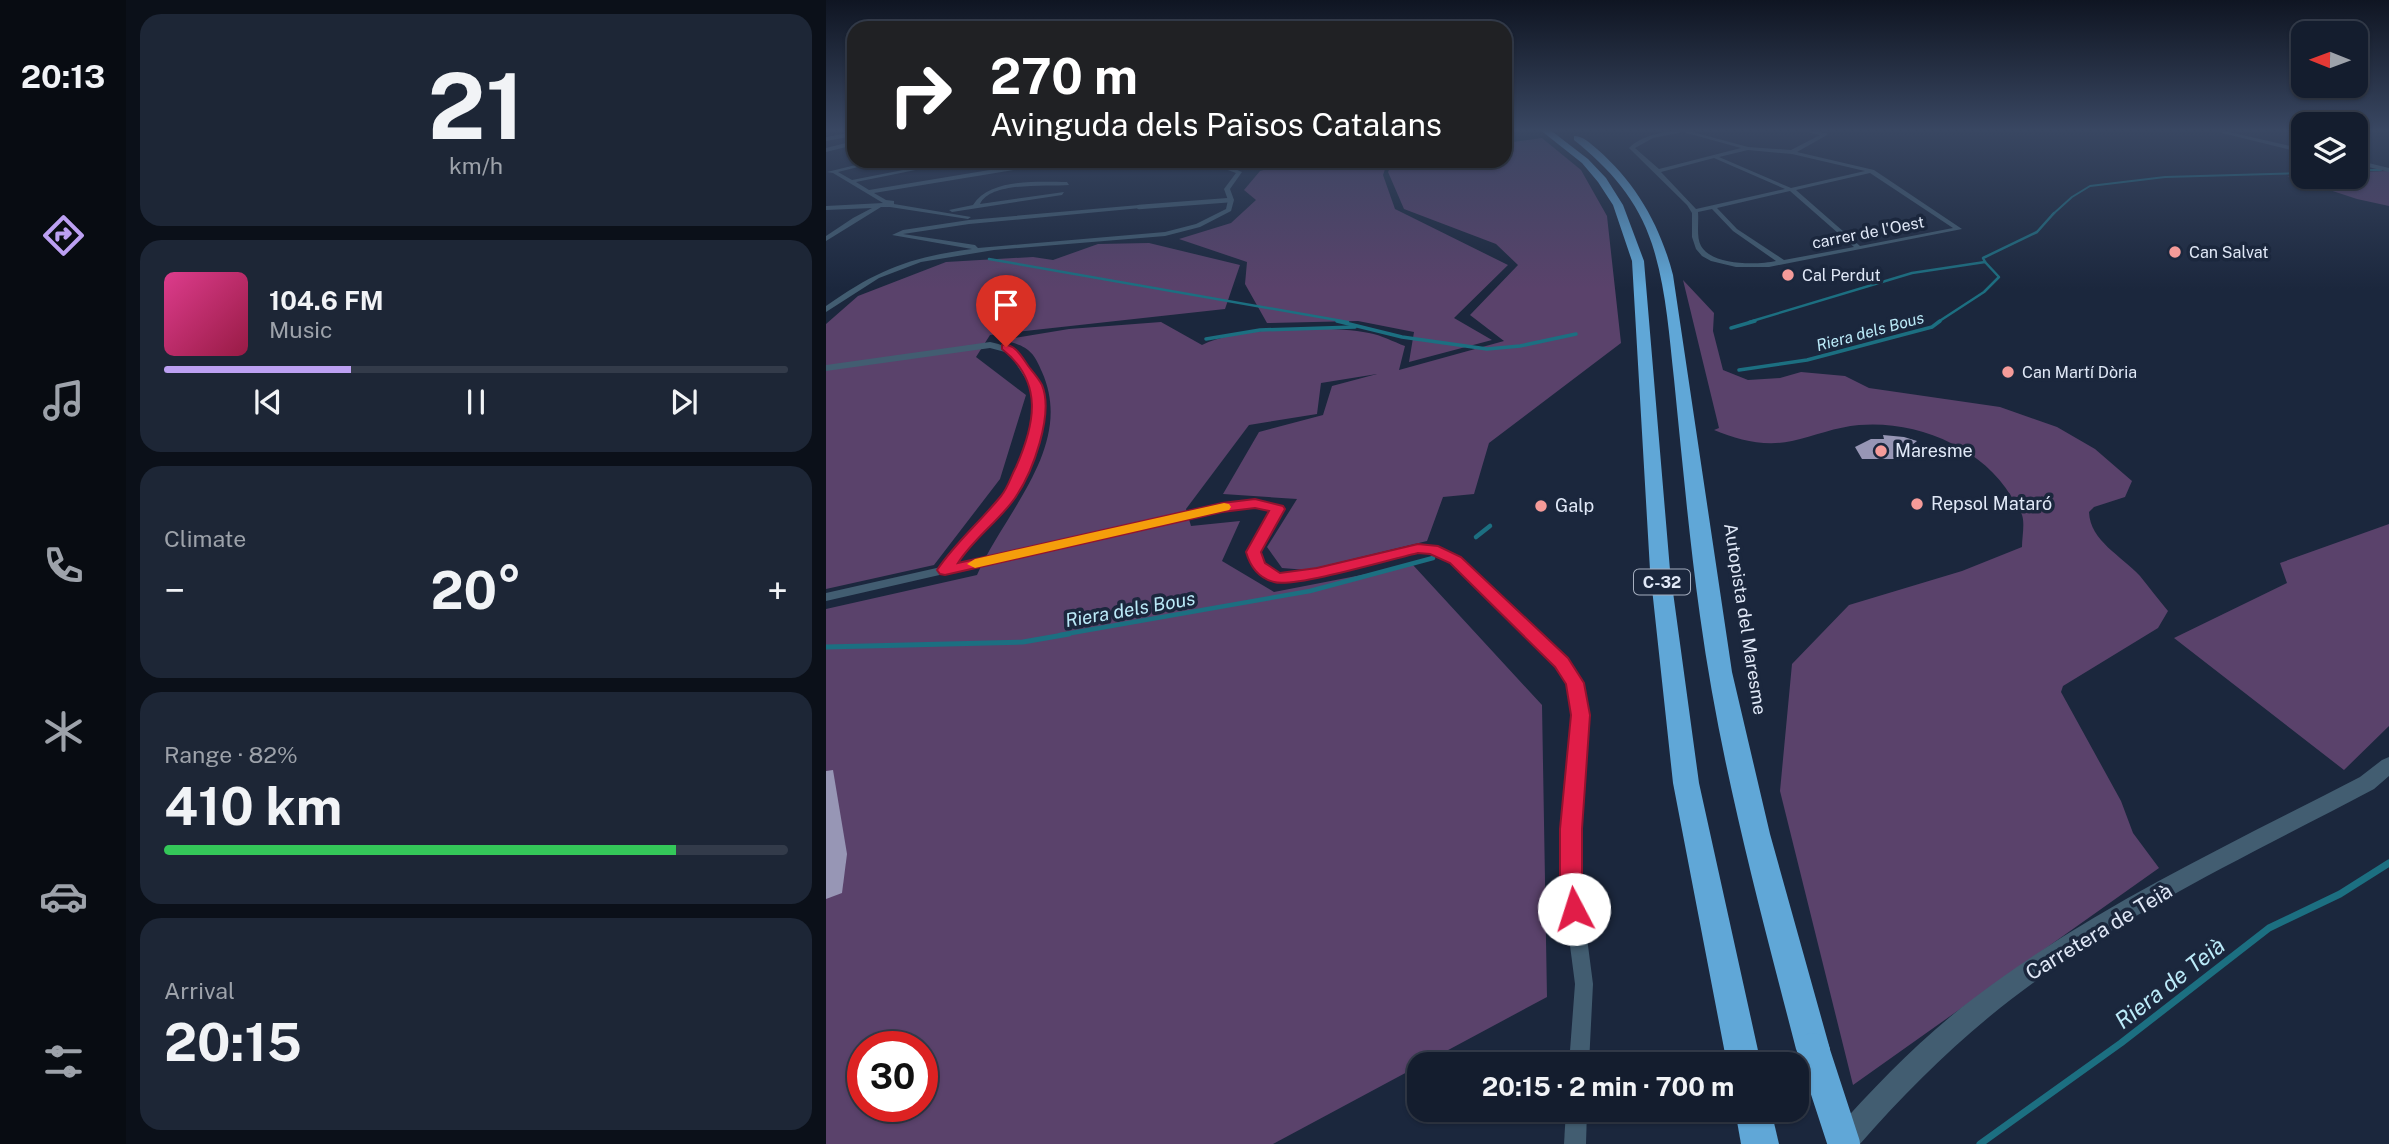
<!DOCTYPE html>
<html lang="en">
<head>
<meta charset="utf-8">
<style>
	body { margin:0; font-family:"Public Sans",sans-serif; background:#1d2636; color:#f1f3f6; height:100vh; display:flex; flex-direction:column; font-size:26px; white-space:nowrap }
	* { box-sizing:border-box; margin:0 }
	p { font-size:23px; color:#9da2aa }
	.icon { flex:none; width:38px; height:38px; fill:none; stroke:currentColor; stroke-width:2; stroke-linecap:round; stroke-linejoin:round }
	.map { position:relative; flex:1; overflow:hidden }
	.side { display:flex; flex-direction:column; gap:14px; padding:14px; background:#0b1019; width:700px }
	.side>* { flex:none }
	.banner { position:absolute; left:21px; top:21px; width:665px; height:147px; border-radius:21px; box-shadow:0 2px 5px #0004,0 0 0 2px #333b4a; background:#202124; color:#fff; overflow:hidden }
	.needle { width:46px; rotate:271deg }
	.buttons { position:absolute; left:1465px; top:21px; display:grid; gap:14px }
	.buttons a { display:grid; place-items:center; width:77px; height:77px; border-radius:14px; background:#141d2e; box-shadow:0 2px 5px #0004,0 0 0 2px #333b4a; font-size:35px }
	.speed { position:absolute; left:21px; top:1031px; display:flex; gap:14px; font-size:35px; font-weight:700; text-align:center }
	.speed>* { display:grid; place-content:center; width:91px; height:91px; border-radius:50%; background:#141d2e; box-shadow:0 2px 5px #0004,0 0 0 2px #333b4a; line-height:1 }
	.speed .limit { border:10px solid #d22; background:#fff; color:#111 }
	.pin { position:absolute; display:grid; place-items:center; width:60px; height:60px; color:#fff; margin:-72px -30px; border-radius:50% 50% 50% 0; rotate:-45deg; box-shadow:0 0 7px #0007 }
	.pin .icon { rotate:45deg }
	.me { position:absolute; width:77px; margin:-38px; rotate:355deg; stroke-linejoin:round; filter:drop-shadow(0 0 5px #0008) }
	.turn { display:flex; align-items:center; gap:24px; height:147px; padding:0 28px; font-size:32px }
	.turn .icon { width:91px; height:91px; stroke-width:2.5 }
	.turn b { display:block; font-size:49px; line-height:60px }
	.big { font-size:52px; font-weight:700; line-height:1.1 }
	.side .card { flex:1; display:flex; flex-direction:column; justify-content:center; gap:10px; min-width:0; padding:0 24px; border-radius:21px; background:#1d2636 }
	.side .dial { align-items:center; gap:0 }
	.dial b { font-size:91px; line-height:1 }
	.song { display:flex; align-items:center; gap:21px }
	.cover { width:84px; height:84px; border-radius:10px; background:linear-gradient(135deg,hsl(330 70% 55%),hsl(340 70% 35%)) }
	.played { height:7px; border-radius:4px; background:linear-gradient(90deg,#bca0f2 30%,#333b4a 30%) }
	.keys { display:flex; justify-content:space-around; direction:ltr }
	.heat { display:flex; justify-content:space-between; align-items:center; font-size:38px; direction:ltr }
	.charge { height:10px; border-radius:5px; background:linear-gradient(90deg,#34c759 82%,#333b4a 0) }
	.trip { position:absolute; left:581px; top:1052px; width:402px; height:70px; border-radius:21px; background:#141d2e; box-shadow:0 2px 5px #0004,0 0 0 2px #333b4a; font-weight:700; line-height:70px; text-align:center }
	main { display:flex; flex:1; min-height:0 }
	.menu { display:flex; flex-direction:column; width:126px; justify-content:space-around; align-items:center; background:#080c12; color:#9da2aa }
	.menu .icon { width:49px; height:49px }
	.menu .current { color:#bca0f2 }
	.menu b { font-size:32px; color:#f1f3f6 }
	.map>svg:first-child { display:block }
</style>
</head>
<body>
<main>
<nav class="menu">
<b>20:13</b>
<svg class="icon current" aria-label="directions" viewBox="0 0 24 24"><path d="M12 3l9 9-9 9-9-9zM9 14v-3h6M13 9l2 2-2 2"/></svg>
<svg class="icon" aria-label="music" viewBox="0 0 24 24"><path d="M9 18V5l10-2v13"/><circle cx="6" cy="18" r="3"/><circle cx="16" cy="16" r="3"/></svg>
<svg class="icon" aria-label="phone" viewBox="0 0 24 24"><path d="M5 4h4l2 5-3 2q2 4 5 5l2-3 5 2v4C11 20 4 13 5 4z"/></svg>
<svg class="icon" aria-label="climate" viewBox="0 0 24 24"><path d="M12 3v18M4 7l16 10M4 17L20 7"/></svg>
<svg class="icon" aria-label="car" viewBox="0 0 24 24"><path d="M5 17H2v-5l4-1 3-4h7l3 4 3 1v5h-3M9 17h6M6 11h13"/><circle cx="7" cy="17" r="2"/><circle cx="17" cy="17" r="2"/></svg>
<svg class="icon" aria-label="filters" viewBox="0 0 24 24"><path d="M4 7h16M4 17h16"/><circle cx="9" cy="7" r="2"/><circle cx="15" cy="17" r="2"/></svg>
</nav>
<section class="side">
<div class="card dial"><b>21</b><p>km/h</p></div>
<div class="card">
<div class="song"><i class="cover"></i><div><b>104.6 FM</b><p>Music</p></div></div>
<div class="played"></div>
<div class="keys"><svg class="icon" aria-label="previous" viewBox="0 0 24 24"><path d="M18 5L8 12l10 7zM5 5v14"/></svg><svg class="icon" aria-label="pause" viewBox="0 0 24 24"><path d="M8 5v14M16 5v14"/></svg><svg class="icon" aria-label="next" viewBox="0 0 24 24"><path d="M6 5l10 7-10 7zM19 5v14"/></svg></div>
</div>
<div class="card"><p>Climate</p>
<div class="heat"><a>−</a><b class="big">20°</b><a>+</a></div>
</div>
<div class="card"><p>Range · 82%</p><b class="big">410 km</b><div class="charge"></div></div>
<div class="card"><p>Arrival</p><b class="big">20:15</b></div>
</section>
<div class="map">
<svg width="1563" height="1144" viewBox="0 0 1563 1144">
	<rect width="100%" height="100%" fill="#1b273d"/>
	<g fill="#5a426b" fill-rule="evenodd">
		<path d="M716 138 755 170 781 216 795 343 663 443 648 494 617 497 601 541 481 570 456 568 441 547 471 499 397 494 433 432 497 415 506 386 551 374 495 383 491 414 423 425 360 509 365 526 414 521 396 561 448 592 587 565 716 705 721 997 447 1144H0V609L151 575C179 511 249 446 216 372 207 350 201 346 177 340L243 329 335 322 376 345C413 327 503 325 543 333 555 335 568 342 579 346L573 370 678 341 644 315 692 265 670 244 578 209 562 172 567 161H679V143ZM37 1046H96V1106H37Z"/>
		<polygon points="468,161 514,161 513,166 562,161 557,175 569,209 682,265 628,318 666,340 583,362 588,332 532,321 441,323 419,284 421,262 353,239 405,223 430,200 418,190 434,171"/>
		<polygon points="1563,171 1563,206 1531,199 1461,176 1530,177 1530,172"/>
		<polygon points="323,243 414,265 399,309 164,335 150,357 200,395 174,479 108,565 0,589 0,324 32,296 120,262 207,257 227,260 272,244"/>
		<path d="M857 280 888 313 887 331 897 370 922 380 954 378 975 372 1019 376 1043 388 1174 407 1231 427 1269 449 1306 481 1299 497 1268 507 1263 512C1264 541 1296 556 1314 576 1323 587 1332 599 1342 611L1332 628 1237 686 1235 692 1295 801 1307 833 1333 868 1027 1085 954 791 966 664 1023 605 1136 571 1196 547C1196 537 1199 524 1196 515 1194 509 1188 502 1185 496 1156 447 1090 420 1033 425 1010 427 988 436 966 441 938 447 913 440 888 430L893 428Z"/>
		<polygon points="1563,524 1563,726 1518,770 1348,638 1461,583 1454,563"/>
	</g>
	<g fill="none" stroke-linecap="round" stroke-linejoin="round">
		<g stroke="#1c6f81" stroke-width="2">
			<polyline points="1530,170 1555,170"/>
			<polyline points="1226,215 1246,197 1264,186 1339,177 1477,173"/>
		</g>
		<g stroke="#1c6f81" stroke-width="2.5">
			<polyline points="163,259 522,322"/>
			<polyline points="1159,262 1157,258 1211,232 1228,213"/>
			<polyline points="923,322 1086,273 1159,262"/>
			<polyline points="1112,322 1158,292 1173,277 1159,262"/>
		</g>
		<g stroke="#1c6f81" stroke-width="3.5">
			<polyline points="511,321 576,337 661,349 694,346 750,334"/>
			<polyline points="905,328 929,321"/>
			<polyline points="380,339 434,330 529,327"/>
			<polyline points="913,370 981,360 1106,327 1114,321"/>
		</g>
		<g stroke="#1c6f81" stroke-width="4.5">
			<polyline points="650,537 664,526"/>
			<polyline points="234,635 484,591 607,558"/>
		</g>
		<polyline stroke="#1c6f81" stroke-width="5" points="0,647 197,642 243,634"/>
		<polyline stroke="#1c6f81" stroke-width="7" points="1154,1144 1295,1043 1443,928 1514,894 1563,863"/>
	</g>
	<g fill="#9796b5">
		<polygon points="1057,435 1078,437 1091,441 1069,459 1036,459 1029,447 1045,439 1058,439"/>
		<polygon points="7,770 21,854 16,893 0,899 0,771"/>
	</g>
	<g fill="none" stroke-linecap="round" stroke-linejoin="round">
		<polyline stroke="#425d71" stroke-width="4.5" points="313,207 405,200"/>
		<g fill="#425d71" fill-rule="evenodd">
			<path d="M856 129H866L863 131 922 147 965 150 994 135 968 129 1001 133V135L971 152 1048 170 1136 229 943 267H910L885 261 876 256 870 249 866 237V213L861 205 803 148C817 134 837 133 856 129ZM857 132 915 148 833 169 809 148 827 138ZM922 150 966 154 1039 171 965 188 893 157ZM888 158 959 189 870 209 835 172ZM1044 173 1127 228 1034 246 970 190ZM964 191 1028 247 958 260 911 229 891 208ZM886 209 907 231 950 261C931 265 887 266 875 246 870 236 873 223 872 212Z"/>
			<polygon points="1380,129 1390,129 1477,149 1477,153"/>
			<polygon points="28,132 28,136 0,141 0,137"/>
			<polygon points="28,141 28,145 0,152 0,148"/>
			<polygon points="1530,160 1563,168 1563,172 1530,164"/>
			<polygon points="46,161 56,161 12,172 26,180 123,161 134,161 30,182 43,190 199,164 244,162 247,164 199,168 48,193 60,200 68,201 68,204 145,217 142,219 64,207 55,207 0,241 0,236 27,218 46,208 0,210 0,206 57,203 7,173 1,172"/>
			<path d="M369 161 392 162 416 172 404 189 408 200 405 211 374 227 339 236 168 250 95 262 53 278 0 312V306C51 270 84 257 146 249L66 235 77 230 143 220 313 205 315 208 143 224 77 234 149 245 152 248 339 232 370 224 400 209 402 200 398 189 410 173 391 166Z"/>
			<path d="M241 182 243 185C221 187 165 181 154 204L238 192 236 195 126 212 123 210 147 205C164 178 212 182 241 182Z"/>
			<path d="M164 342C186 346 197 358 208 377 227 410 211 442 197 474 194 482 192 491 186 499 170 522 148 541 130 564L396 504 429 501 456 507 458 509 434 552 438 564 453 574 491 569 592 544 611 546 633 557 741 660 756 683 761 715 753 829 754 884 767 984 763 1064H743L749 984 736 884 737 829 747 715 742 683 731 666 625 563 605 552H592L491 577 451 582 428 569 422 552 445 511 429 507 396 510 0 601V593L115 567 177 495 204 435 208 410 207 397 203 384 187 359 179 352 164 348 0 371V365Z"/>
			<polygon points="740,1110 761,1110 760,1144 738,1144"/>
		</g>
		<path fill="#425d71" fill-rule="evenodd" d="M1563 757V776L1548 789C1418 858 1278 922 1163 1017 1116 1056 1074 1098 1034 1144H1004L1007 1133C1051 1084 1096 1037 1148 998 1266 908 1403 845 1534 777L1556 760Z"/>
		<g fill="#60a7d7" fill-rule="evenodd">
			<polygon points="713,129 723,129 762,159 780,178 797,205 818,261 844,570 873,783 935,1064 901,1064 847,783 824,570 806,261 787,205 772,182 756,163"/>
			<path d="M748 136C757 136 764 143 771 149 810 183 834 225 847 275L906 672 944 834 1004 1049 999 1061 987 1066 975 1061 970 1049C933 906 894 763 874 616 863 537 856 458 848 379 843 334 840 287 826 244 812 200 783 168 748 140Z"/>
			<polygon points="909,1110 945,1110 953,1144 915,1144"/>
		</g>
		<polyline stroke="#60a7d7" stroke-width="32" points="987,1049 1018,1144"/>
	</g>
	<linearGradient id="sky" x2="0" y2="1"><stop stop-color="#0f1522"/><stop offset="0.45" stop-color="#394762"/><stop offset="1" stop-color="#394762" stop-opacity="0"/></linearGradient>
	<rect width="1563" height="289" fill="url(#sky)"/>
	<path fill="#e11d48" stroke="#92132f" stroke-width="2" d="M176 345C189 343 196 357 203 367 207 372 213 379 216 385 228 414 207 472 189 498 173 521 148 538 132 563L396 503 429 499 457 506 459 509 435 552 439 563 454 573 491 568 592 544 612 546 635 557 742 658 758 683 764 715 756 829V884L760 909 756 917 748 920 740 917 734 884V829L745 715 740 684 729 667 624 563 604 554 592 553C566 559 468 588 448 582 432 578 424 566 420 552L443 511 429 508 396 512 119 575 114 574 111 570C130 542 154 522 175 496 182 488 185 476 190 467 209 424 218 382 176 349Z"/>
	<polygon fill="#f59e0b" points="398,503 403,504 405,507 403,510 149,568 141,564 149,559"/>
	<g fill="#f59b99" stroke="#1b273d" stroke-width="2.5">
		<circle cx="1349" cy="252" r="7"/>
		<circle cx="962" cy="275" r="7"/>
		<circle cx="1182" cy="372" r="7"/>
		<circle cx="1055" cy="451" r="7"/>
		<circle cx="1091" cy="504" r="7"/>
		<circle cx="715" cy="506" r="7"/>
	</g>
	<g text-anchor="middle" stroke-width="7" stroke-linejoin="round" paint-order="stroke">
		<g font-size="16" fill="#e0e8f7" stroke="#1b273d">
			<text transform="translate(1042 232) rotate(-11)" y="6">carrer de l'Oest</text>
		</g>
		<g font-size="16" fill="#e0e8f7" stroke="#1b273d" text-anchor="start">
			<text x="1363" y="258">Can Salvat</text>
			<text x="976" y="281">Cal Perdut</text>
			<text x="1196" y="378">Can Martí Dòria</text>
		</g>
		<g font-size="16" font-style="italic" fill="#bbeaf8" stroke="#1b273d">
			<text transform="translate(1044 331) rotate(-15)" y="6">Riera dels Bous</text>
		</g>
		<rect fill="#1b273d" stroke="#a5aebf" stroke-width="2" x="808" y="569.5" width="56" height="25" rx="5"/>
		<g font-size="16" font-weight="bold" fill="#e0e8f7">
			<text x="836" y="588">C-32</text>
		</g>
		<g font-size="18" fill="#e0e8f7" stroke="#1b273d" text-anchor="start">
			<text x="1069" y="457">Maresme</text>
			<text x="1105" y="510">Repsol Mataró</text>
			<text x="729" y="512">Galp</text>
		</g>
		<g font-size="18" fill="#e0e8f7" stroke="#1b273d">
			<text transform="translate(919 619) rotate(81)" y="6">Autopista del Maresme</text>
		</g>
		<g font-size="19" font-style="italic" fill="#bbeaf8" stroke="#1b273d">
			<text transform="translate(304 609) rotate(-10)" y="7">Riera dels Bous</text>
		</g>
		<g font-size="21" fill="#e0e8f7" stroke="#1b273d">
			<text transform="translate(1273 932) rotate(-31)" y="7">Carretera de Teià</text>
		</g>
		<g font-size="23" font-style="italic" fill="#bbeaf8" stroke="#1b273d">
			<text transform="translate(1344 983) rotate(-38)" y="8">Riera de Teià</text>
		</g>
	</g>
</svg>
<div class="buttons">
<a><svg class="needle" viewBox="-14 -14 28 28"><path d="M0-13l5 13h-10z" fill="#e53935"/><path d="M0 13l5-13h-10z" fill="#9da2aa"/></svg></a>
<a><svg class="icon" aria-label="layers" viewBox="0 0 24 24"><path d="M12 4l9 5-9 5-9-5zM3 14l9 5 9-5"/></svg></a>
</div>
<div class="speed"><div class="limit">30</div></div>
<div class="pin" style="left:180px;top:347px;background:#d93025"><svg class="icon" aria-label="arrive" viewBox="0 0 24 24"><path d="M6 21V4h12l-3 4 3 4H6"/></svg></div>
<svg class="me" style="left:748px;top:909px" viewBox="-20 -20 40 40"><circle r="19" fill="#fff"/><path d="M0-13L10 11 0 6-10 11z" fill="#e11d48"/></svg>
<div class="trip">20:15 · 2 min · 700 m</div>
<div class="banner">
<div class="turn"><svg class="icon" aria-label="right" viewBox="0 0 24 24"><path d="M7 20v-9h11M14 6l5 5-5 5"/></svg><div><b>270 m</b>Avinguda dels Països Catalans</div></div>
</div>
</div>
</main>
</body>
</html>
